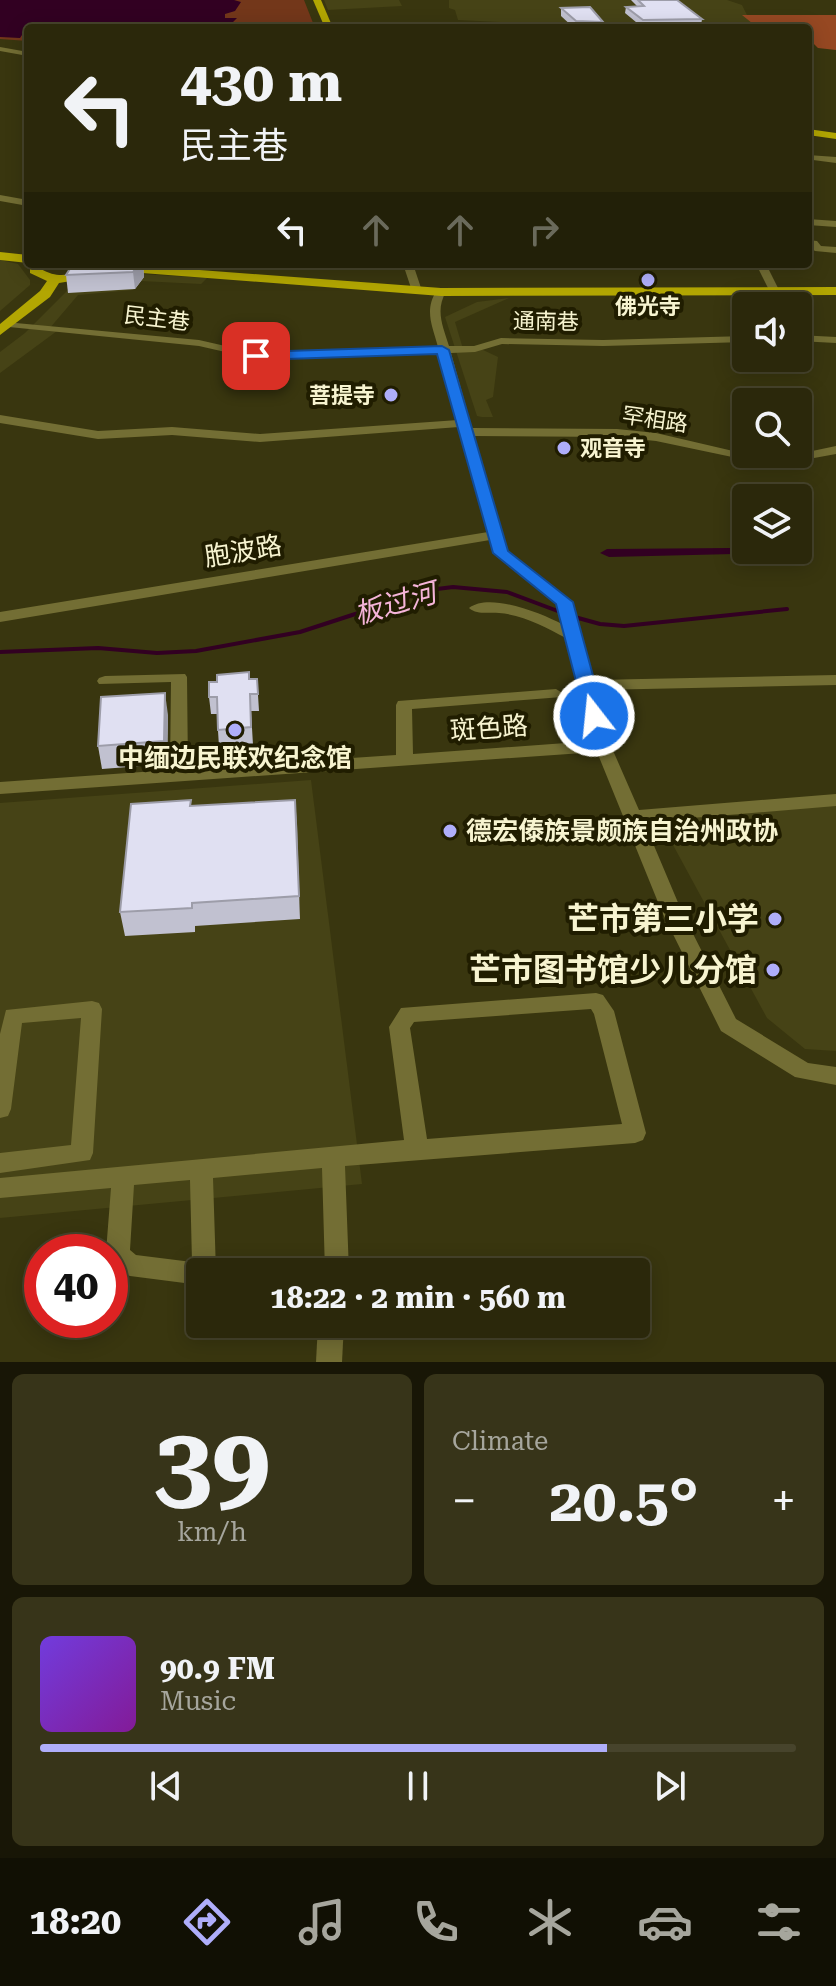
<!DOCTYPE html>
<html lang="en">
<head>
<meta charset="utf-8">
<style>
	body { margin:0; font-family:"Roboto Serif","Noto Sans SC",serif; background:#373419; color:#f1f3f6; height:100vh; display:flex; flex-direction:column; font-size:30px; white-space:nowrap }
	* { box-sizing:border-box; margin:0 }
	p { font-size:26px; color:#a6a69d }
	.icon { flex:none; width:44px; height:44px; fill:none; stroke:currentColor; stroke-width:2; stroke-linecap:round; stroke-linejoin:round }
	.map { position:relative; height:1362px; overflow:hidden }
	.sheet { display:flex; flex-direction:column; gap:12px; padding:12px; background:#181606; flex:1 }
	.sheet>* { flex:none }
	.hud { position:absolute; left:24px; top:24px; width:788px; height:244px; border-radius:8px; box-shadow:0 4px 20px #0003,0 0 0 2px #47442c; background:#2b280b; color:#f1f3f6; overflow:hidden }
	.controls { position:absolute; left:732px; top:292px; display:grid; gap:16px }
	.controls a { display:grid; place-items:center; width:80px; height:80px; border-radius:8px; background:#2b280b; box-shadow:0 4px 20px #0003,0 0 0 2px #47442c; font-size:40px }
	.speed { position:absolute; left:24px; top:1234px; display:flex; gap:16px; font-size:40px; font-weight:700; text-align:center }
	.speed>* { display:grid; place-content:center; width:104px; height:104px; border-radius:50%; background:#2b280b; box-shadow:0 4px 20px #0003,0 0 0 2px #47442c; line-height:1 }
	.speed .limit { border:12px solid #d22; background:#fff; color:#111 }
	.pin { position:absolute; display:grid; place-items:center; width:68px; height:68px; color:#fff; margin:-34px; border-radius:16px; box-shadow:0 4px 12px #0006 }
	.me { position:absolute; width:88px; margin:-44px; rotate:344deg; stroke-linejoin:round; filter:drop-shadow(0 0 6px #0008) }
	.turn { display:flex; align-items:center; gap:28px; height:168px; padding:0 24px; font-size:36px }
	.turn .icon { width:104px; height:104px; stroke-width:2.5 }
	.turn b { display:block; font-size:56px; line-height:68px }
	.lanes { display:flex; align-items:center; height:76px; padding:0 24px; background:#0003; justify-content:center; gap:40px; direction:ltr }
	.lanes .off { opacity:.35 }
	.big { font-size:60px; font-weight:700; line-height:1.1 }
	.sheet .widget { flex:1; display:flex; flex-direction:column; justify-content:center; gap:12px; min-width:0; padding:0 28px; border-radius:12px; background:#373419 }
	.sheet .dial { align-items:center; gap:0 }
	.dial b { font-size:104px; line-height:1 }
	.song { display:flex; align-items:center; gap:24px }
	.cover { width:96px; height:96px; border-radius:12px; background:linear-gradient(135deg,hsl(260 70% 55%),hsl(290 70% 35%)) }
	.played { height:8px; border-radius:4px; background:linear-gradient(90deg,#afaefa 75%,#47442c 75%) }
	.keys { display:flex; justify-content:space-around; direction:ltr }
	.heat { display:flex; justify-content:space-between; align-items:center; font-size:44px; direction:ltr }
	.sheet .tiles { flex:1; display:grid; gap:12px; grid-template-columns:1fr 1fr }
	.widget:last-child { grid-column:span 2 }
	.trip { position:absolute; left:186px; top:1258px; width:464px; height:80px; border-radius:8px; background:#2b280b; box-shadow:0 4px 20px #0003,0 0 0 2px #47442c; font-weight:700; line-height:80px; text-align:center }
	.dock { display:flex; height:128px; justify-content:space-around; align-items:center; background:#111004; color:#a6a69d }
	.dock .icon { width:56px; height:56px }
	.dock .current { color:#afaefa }
	.dock b { font-size:36px; color:#f1f3f6 }
	.map>svg:first-child { display:block }
</style>
</head>
<body>
<div class="map">
<svg width="836" height="1362" viewBox="0 0 836 1362">
	<rect width="100%" height="100%" fill="#39360f"/>
	<g fill="#464316">
		<polygon points="324,0 399,0 402,6 328,10"/>
		<polygon points="449,0 727,0 742,5 747,15 743,15 798,28 544,28 523,23 458,20 455,10 449,8"/>
		<polygon points="0,260 18,264 30,280 30,285 0,311"/>
		<polygon points="141,274 207,278 201,284 141,281 133,290 78,295 49,329 57,331 0,373 0,352 25,333 73,285"/>
		<polygon points="509,298 455,322 463,349 481,349 498,357 493,397 486,400 493,417 482,417 477,416 445,317 477,302"/>
		<polygon points="311,780 362,1184 0,1218 0,803"/>
		<polygon points="836,805 836,1051 805,1049 767,1018 660,821"/>
	</g>
	<polygon fill="#73371a" points="0,0 304,0 315,28 28,28 28,41 0,39"/>
	<polygon fill="#964822" points="742,15 836,15 836,50 818,48 808,38 808,28 757,27"/>
	<g fill="#320022">
		<polygon points="0,0 234,0 241,2 235,11 225,14 225,18 237,18 227,28 105,28 120,24 105,24 97,28 28,28 28,38 22,35 20,38 0,37"/>
		<polygon points="743,542 746,542 746,550 762,552 751,558 734,554 609,557 600,553 607,549 731,548"/>
	</g>
	<g fill="none" stroke-linecap="round" stroke-linejoin="round">
		<g stroke="#320022" stroke-width="4">
			<polyline points="571,616 600,624 624,626 787,609"/>
			<polyline points="0,652 98,648 157,653 196,651 300,632 429,590 453,587 507,592 563,613"/>
		</g>
		<g fill="#736e34" fill-rule="evenodd">
			<polygon points="0,47 28,52 28,56 0,51"/>
			<polygon points="808,155 836,157 836,163 813,160 808,166"/>
			<polygon points="0,195 28,200 28,206 0,201"/>
			<polygon points="808,219 836,221 836,227 808,225"/>
			<polygon points="808,240 817,241 821,246 836,247 836,253 815,251 808,246"/>
			<polygon points="403,264 413,264 422,291 421,293 412,291"/>
			<polygon points="756,264 766,264 779,290 778,292 770,292"/>
			<path d="M441 289 446 292C435 310 443 327 449 346H474L501 338 603 340 746 336V342L603 346 502 344 475 352 451 353 472 428 617 429 656 433 746 454H798L836 446V454L792 462H756L656 441 617 437 474 436 508 551 571 602 593 680 836 675V685L596 690 611 746 639 810 836 794V806L644 822 682 912 736 1019 808 1063 836 1067V1085L795 1077 721 1031 662 912 597 752 0 794V782L170 770 171 682 99 684 97 681 99 678 105 676 185 674 187 677 188 769 396 755V705L398 701 556 689 564 694 562 697 412 709 413 754 593 741 566 638C545 627 524 615 499 613 488 612 477 615 469 608 489 592 541 613 562 624L557 604 496 556 490 540 0 622V612L488 532 459 427 260 442 172 435 98 439 0 423V415L98 431 172 427 260 434 458 420 439 354 256 359 199 346 9 327 5 326V322L199 340 256 353 438 347C432 325 424 310 437 290Z"/>
			<polygon points="798,335 836,337 836,343 798,341"/>
			<path d="M596 993 603 995 614 1011 646 1133 643 1140 635 1143 345 1166 349 1272H325L322 1168 213 1178 216 1272H200V1285L130 1276 121 1273 110 1262V1252H106L111 1188 0 1198V1178L404 1140 389 1027 401 1008ZM591 1009 594 1014 622 1124 427 1139 410 1028 414 1022ZM190 1180 192 1262 136 1255 130 1250 134 1185Z"/>
			<polygon points="92,1001 99,1003 102,1009 93,1153 90,1160 0,1173 0,1153 71,1145 81,1018 22,1023 11,1109 8,1116 0,1118 0,1034 6,1010"/>
			<polygon points="318,1324 344,1324 342,1362 316,1362"/>
		</g>
		<g fill="#b2a602" fill-rule="evenodd">
			<polygon points="313,0 321,0 333,28 325,28"/>
			<polygon points="808,129 836,133 836,139 808,135"/>
			<polygon points="0,252 28,255 28,263 0,260"/>
			<path d="M30 264H42L41 269C68 285 86 264 111 264L95 277 59 283 50 297 0 335V324L40 291 47 281 30 273Z"/>
			<polygon points="120,264 441,288 836,287 836,295 441,296 116,271 116,265"/>
		</g>
	</g>
	<g fill="#c1c1d0">
		<polygon points="631,0 677,0 702,19 701,26 642,27 625,13 626,7 637,6"/>
		<polygon points="561,8 603,22 603,28 574,28 561,16"/>
		<polygon points="143,264 144,277 135,289 68,293 66,275"/>
		<polygon points="249,679 257,679 259,711 251,711 253,745 219,747 217,714 211,714 209,697"/>
		<polygon points="168,715 167,764 102,769 98,746"/>
		<polygon points="295,800 300,919 195,926 195,932 125,936 120,912 191,806"/>
	</g>
	<g fill="#9d9da9">
		<polygon points="139,264 143,264 144,277 135,289 133,272"/>
		<polygon points="165,693 168,715 167,764 164,741"/>
		<polygon points="295,800 297,823 300,919 299,896"/>
	</g>
	<g fill="#e0e0f2" stroke="#9d9da9" stroke-width="2">
		<polygon points="638,0 677,0 702,19 643,20 626,7 644,6"/>
		<polygon points="590,7 603,22 576,21 561,8"/>
		<polygon points="82,264 139,264 133,272 66,275 71,267"/>
		<polygon points="249,672 249,679 257,679 258,694 250,694 251,727 218,730 217,697 209,697 209,682 217,682 217,675"/>
		<polygon points="165,693 164,741 98,746 101,697"/>
		<polygon points="191,800 190,806 295,800 299,896 192,903 192,908 120,912 131,804"/>
	</g>
	<polygon fill="#1a73e8" stroke="#114b97" stroke-width="2" points="442,346 449,350 508,551 573,602 604,716 601,720 594,722 585,716 556,604 493,553 437,354 256,360 250,356 256,352"/>
	<g fill="#afaefa" stroke="#201d00" stroke-width="3">
		<circle cx="648" cy="280" r="8"/>
		<circle cx="391" cy="395" r="8"/>
		<circle cx="564" cy="448" r="8"/>
		<circle cx="235" cy="730" r="8"/>
		<circle cx="450" cy="831" r="8"/>
		<circle cx="775" cy="919" r="8"/>
		<circle cx="773" cy="970" r="8"/>
	</g>
	<g text-anchor="middle" stroke-width="8" stroke-linejoin="round" paint-order="stroke">
		<g font-size="22" font-weight="bold" fill="#f7f4d0" stroke="#201d00">
			<text x="648" y="314">佛光寺</text>
			<text x="375" y="403" text-anchor="end">菩提寺</text>
			<text x="580" y="456" text-anchor="start">观音寺</text>
		</g>
		<g font-size="22" fill="#f7f4d0" stroke="#201d00">
			<text transform="translate(157 318) rotate(7)" y="8">民主巷</text>
			<text transform="translate(546 321) rotate(1)" y="8">通南巷</text>
			<text transform="translate(655 419) rotate(8)" y="8">罕相路</text>
		</g>
		<g font-size="26" fill="#f7f4d0" stroke="#201d00">
			<text transform="translate(243 551) rotate(-9)" y="9">胞波路</text>
			<text transform="translate(489 728) rotate(-4)" y="9">斑色路</text>
		</g>
		<g font-size="26" font-weight="bold" fill="#f7f4d0" stroke="#201d00">
			<text x="235" y="767">中缅边民联欢纪念馆</text>
			<text x="466" y="840" text-anchor="start">德宏傣族景颇族自治州政协</text>
		</g>
		<g font-size="28" font-style="italic" fill="#f5b4d9" stroke="#201d00">
			<text transform="translate(395 603) rotate(-16)" y="10">板过河</text>
		</g>
		<g font-size="32" font-weight="bold" fill="#f7f4d0" stroke="#201d00" text-anchor="end">
			<text x="759" y="930">芒市第三小学</text>
			<text x="757" y="981">芒市图书馆少儿分馆</text>
		</g>
	</g>
</svg>
<div class="controls">
<a><svg class="icon" aria-label="sound" viewBox="0 0 24 24"><path d="M4 9h4l5-4v14l-5-4H4zM17 9q2 3 0 6"/></svg></a>
<a><svg class="icon" aria-label="search" viewBox="0 0 24 24"><circle cx="10" cy="10" r="6"/><path d="M15 15l6 6"/></svg></a>
<a><svg class="icon" aria-label="layers" viewBox="0 0 24 24"><path d="M12 4l9 5-9 5-9-5zM3 14l9 5 9-5"/></svg></a>
</div>
<div class="speed"><div class="limit">40</div></div>
<div class="pin" style="left:256px;top:356px;background:#d93025"><svg class="icon" aria-label="arrive" viewBox="0 0 24 24"><path d="M6 21V4h12l-3 4 3 4H6"/></svg></div>
<svg class="me" style="left:594px;top:716px" viewBox="-20 -20 40 40"><circle r="17" fill="#1a73e8" stroke="#fff" stroke-width="3"/><path d="M0-11L8 9 0 5-8 9z" fill="#fff"/></svg>
<div class="trip">18:22 · 2 min · 560 m</div>
<div class="hud">
<div class="turn"><svg class="icon" aria-label="left" viewBox="0 0 24 24"><path d="M17 20v-9H6M10 6l-5 5 5 5"/></svg><div><b>430 m</b>民主巷</div></div>
<div class="lanes"><svg class="icon" aria-label="left" viewBox="0 0 24 24"><path d="M17 20v-9H6M10 6l-5 5 5 5"/></svg><svg class="icon off" aria-label="ahead" viewBox="0 0 24 24"><path d="M12 20V5M6 11l6-6 6 6"/></svg><svg class="icon off" aria-label="ahead" viewBox="0 0 24 24"><path d="M12 20V5M6 11l6-6 6 6"/></svg><svg class="icon off" aria-label="right" viewBox="0 0 24 24"><path d="M7 20v-9h11M14 6l5 5-5 5"/></svg></div>
</div>
</div>
<section class="sheet">
<div class="tiles">
<div class="widget dial"><b>39</b><p>km/h</p></div>
<div class="widget"><p>Climate</p>
<div class="heat"><a>−</a><b class="big">20.5°</b><a>+</a></div>
</div>
<div class="widget">
<div class="song"><i class="cover"></i><div><b>90.9 FM</b><p>Music</p></div></div>
<div class="played"></div>
<div class="keys"><svg class="icon" aria-label="previous" viewBox="0 0 24 24"><path d="M18 5L8 12l10 7zM5 5v14"/></svg><svg class="icon" aria-label="pause" viewBox="0 0 24 24"><path d="M8 5v14M16 5v14"/></svg><svg class="icon" aria-label="next" viewBox="0 0 24 24"><path d="M6 5l10 7-10 7zM19 5v14"/></svg></div>
</div>
</div>
</section>
<nav class="dock">
<b>18:20</b>
<svg class="icon current" aria-label="directions" viewBox="0 0 24 24"><path d="M12 3l9 9-9 9-9-9zM9 14v-3h6M13 9l2 2-2 2"/></svg>
<svg class="icon" aria-label="music" viewBox="0 0 24 24"><path d="M9 18V5l10-2v13"/><circle cx="6" cy="18" r="3"/><circle cx="16" cy="16" r="3"/></svg>
<svg class="icon" aria-label="phone" viewBox="0 0 24 24"><path d="M5 4h4l2 5-3 2q2 4 5 5l2-3 5 2v4C11 20 4 13 5 4z"/></svg>
<svg class="icon" aria-label="climate" viewBox="0 0 24 24"><path d="M12 3v18M4 7l16 10M4 17L20 7"/></svg>
<svg class="icon" aria-label="car" viewBox="0 0 24 24"><path d="M5 17H2v-5l4-1 3-4h7l3 4 3 1v5h-3M9 17h6M6 11h13"/><circle cx="7" cy="17" r="2"/><circle cx="17" cy="17" r="2"/></svg>
<svg class="icon" aria-label="filters" viewBox="0 0 24 24"><path d="M4 7h16M4 17h16"/><circle cx="9" cy="7" r="2"/><circle cx="15" cy="17" r="2"/></svg>
</nav>
</body>
</html>
